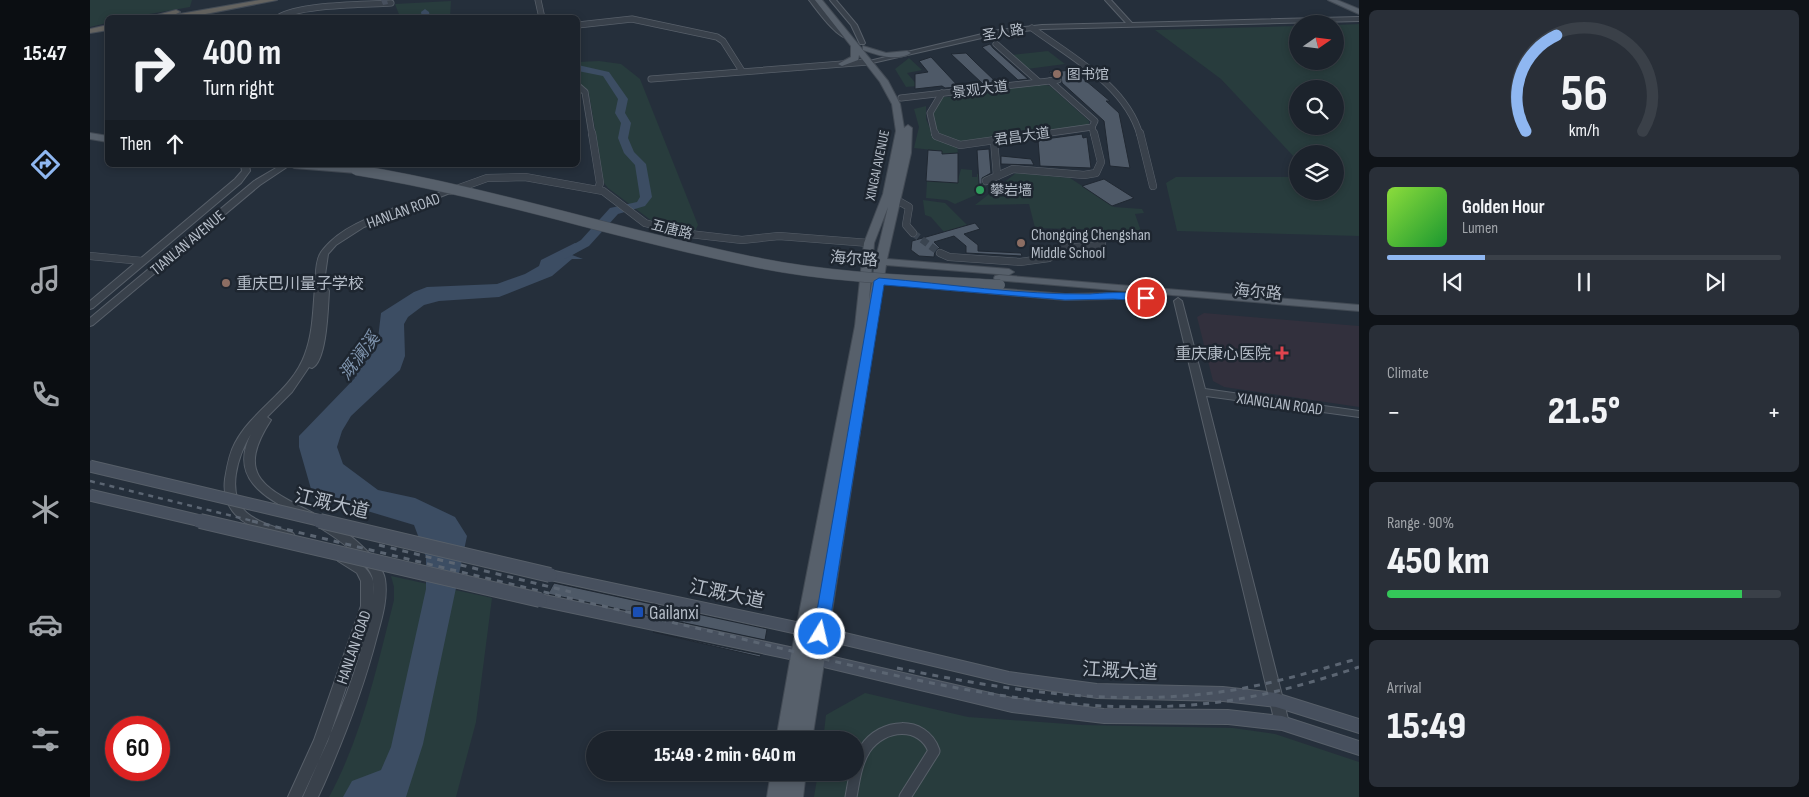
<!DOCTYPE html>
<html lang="en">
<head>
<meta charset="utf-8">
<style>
	body { margin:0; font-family:"Sofia Sans Condensed","Noto Sans SC",sans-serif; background:#292f38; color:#f1f3f6; height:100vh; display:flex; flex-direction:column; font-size:19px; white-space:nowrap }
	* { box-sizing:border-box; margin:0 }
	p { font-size:16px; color:#a0a4a9 }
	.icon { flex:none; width:28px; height:28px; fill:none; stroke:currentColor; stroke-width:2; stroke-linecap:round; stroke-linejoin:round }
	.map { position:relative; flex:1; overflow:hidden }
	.details { display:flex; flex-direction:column; gap:10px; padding:10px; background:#0f1318; width:450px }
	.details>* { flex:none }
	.top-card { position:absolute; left:15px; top:15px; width:475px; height:152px; border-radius:8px; box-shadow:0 2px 8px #0003,0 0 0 1px #3a4048; background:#1c232c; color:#f1f3f6; overflow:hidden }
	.needle { width:32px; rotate:76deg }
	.fabs { position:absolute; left:1199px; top:15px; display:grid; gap:10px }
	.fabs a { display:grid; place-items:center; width:55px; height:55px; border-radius:50%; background:#1c232c; box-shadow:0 2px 8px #0003,0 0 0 1px #3a4048; font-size:25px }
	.speed { position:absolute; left:15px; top:716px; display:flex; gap:10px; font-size:25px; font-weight:700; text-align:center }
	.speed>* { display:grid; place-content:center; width:65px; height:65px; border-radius:50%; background:#1c232c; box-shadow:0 2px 8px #0003,0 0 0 1px #3a4048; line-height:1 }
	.speed .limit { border:8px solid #d22; background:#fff; color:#111 }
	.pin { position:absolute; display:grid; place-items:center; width:42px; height:42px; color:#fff; margin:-21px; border:2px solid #fff; border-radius:50%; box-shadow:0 1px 5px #0007 }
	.me { position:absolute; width:55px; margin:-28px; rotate:9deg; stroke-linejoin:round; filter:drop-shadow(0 0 4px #0008) }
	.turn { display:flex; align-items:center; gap:18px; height:105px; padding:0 15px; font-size:22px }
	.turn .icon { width:65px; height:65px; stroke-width:2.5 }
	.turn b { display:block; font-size:35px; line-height:42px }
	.then { display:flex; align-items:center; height:48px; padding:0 15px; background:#0003; gap:10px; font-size:19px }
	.big { font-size:38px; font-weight:800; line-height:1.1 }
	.details .card { flex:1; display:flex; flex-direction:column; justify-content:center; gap:8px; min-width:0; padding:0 18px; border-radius:8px; background:#292f38 }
	.details .dial { align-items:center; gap:0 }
	.dial svg { height:130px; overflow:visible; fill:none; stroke:#3a4048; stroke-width:7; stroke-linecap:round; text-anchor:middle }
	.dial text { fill:#f1f3f6; stroke:none }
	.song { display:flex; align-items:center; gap:15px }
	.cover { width:60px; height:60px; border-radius:8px; background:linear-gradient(135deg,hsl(90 70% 55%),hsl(130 70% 35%)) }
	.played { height:5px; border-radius:2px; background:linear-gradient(90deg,#8fb7f1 25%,#3a4048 25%) }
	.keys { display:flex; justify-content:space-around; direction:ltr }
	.heat { display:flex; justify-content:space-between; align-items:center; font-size:28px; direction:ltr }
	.charge { height:8px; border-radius:4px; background:linear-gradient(90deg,#34c759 90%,#3a4048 0) }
	.trip { position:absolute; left:496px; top:731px; width:278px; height:50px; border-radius:25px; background:#1c232c; box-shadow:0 2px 8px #0003,0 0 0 1px #3a4048; font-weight:800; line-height:50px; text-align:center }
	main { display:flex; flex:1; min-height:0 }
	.menu { display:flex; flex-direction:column; width:90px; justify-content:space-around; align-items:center; background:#0b0e12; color:#a0a4a9 }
	.menu .icon { width:35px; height:35px }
	.menu .selected { color:#8fb7f1 }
	.menu b { font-size:22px; color:#f1f3f6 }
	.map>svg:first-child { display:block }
</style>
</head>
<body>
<main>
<nav class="menu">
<b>15:47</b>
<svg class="icon selected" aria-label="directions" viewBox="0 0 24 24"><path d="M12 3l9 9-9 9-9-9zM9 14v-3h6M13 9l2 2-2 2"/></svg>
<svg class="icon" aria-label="music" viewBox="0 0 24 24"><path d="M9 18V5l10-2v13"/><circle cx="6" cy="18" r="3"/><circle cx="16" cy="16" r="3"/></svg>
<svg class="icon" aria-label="phone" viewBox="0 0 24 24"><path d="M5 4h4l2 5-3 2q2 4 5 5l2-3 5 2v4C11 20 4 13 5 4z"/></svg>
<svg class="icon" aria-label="climate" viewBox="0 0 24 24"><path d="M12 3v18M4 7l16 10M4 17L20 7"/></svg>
<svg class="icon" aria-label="car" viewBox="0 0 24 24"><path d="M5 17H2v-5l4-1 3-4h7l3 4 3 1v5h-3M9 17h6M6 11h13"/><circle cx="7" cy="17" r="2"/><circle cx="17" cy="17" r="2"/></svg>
<svg class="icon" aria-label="filters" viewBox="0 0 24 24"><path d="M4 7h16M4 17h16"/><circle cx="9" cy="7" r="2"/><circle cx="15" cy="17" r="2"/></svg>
</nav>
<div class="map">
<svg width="1269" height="797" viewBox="0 0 1269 797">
	<rect width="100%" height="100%" fill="#252f3b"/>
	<polygon fill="#32303d" points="1114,313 1269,326 1269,407 1134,387 1123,381 1107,317"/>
	<g fill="#283c3d" fill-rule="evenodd">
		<polygon points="0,0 102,0 100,7 42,17 18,18 17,23 0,27"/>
		<polygon points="361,1 360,18 310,17 305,4"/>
		<path d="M1269 24V236L1087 231 1076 183 1086 177H1207L1208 191H1245V154H1208L1207 160 1131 79 1065 30 1207 26 1208 61H1245V25ZM1208 89H1245V126H1208Z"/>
		<polygon points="958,51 975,64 937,69 922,55"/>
		<polygon points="819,58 832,70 817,73 828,86 816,87 805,69"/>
		<polygon points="509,61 531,64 550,79 608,225 605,231 562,221 518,188 514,183 499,93 488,81 488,62"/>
		<polygon points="952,84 960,86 999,121 999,126 945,133 941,129 921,132 924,136 870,143 850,136 840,119 851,97 871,96 871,94 888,92 890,94 909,90 917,91 916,89"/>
		<polygon points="836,106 836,119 844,138 867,145 868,153 852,154 852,151 824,148 829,127 824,109"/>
		<polygon points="871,169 882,170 882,177 887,177 887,174 897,174 895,191 865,204 857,200 836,198 837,181 867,183"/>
		<polygon points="926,173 980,178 1024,207 1052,209 1054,213 1045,214 1051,231 945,228 939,204 885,205"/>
		<polygon points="833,200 855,203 877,225 854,232 841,217 835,215"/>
		<path d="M301 576 402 598 386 722 366 797H239C272 736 287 667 304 600V587Z"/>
		<polygon points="775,693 878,717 992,725 1143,728 1185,734 1269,762 1269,797 724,797 728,773 765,772 765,740 733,740 736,715"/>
	</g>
	<polygon fill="#3c4d63" points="485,243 494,247 482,255 493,259 482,259 462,276 409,297 349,301 334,305 318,317 314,324 315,356 310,370 261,416 252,431 247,447 253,464 288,490 325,498 365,517 377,536 333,744 316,797 253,797 262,781 291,770 301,747 336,589 336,557 324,525 244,501 221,489 209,447 209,436 265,378 264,375 287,347 291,313 324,292 337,287 407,284 435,274 449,266 451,260"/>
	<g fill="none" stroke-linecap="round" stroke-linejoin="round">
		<g fill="#3c4d63" fill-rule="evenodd">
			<polygon points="335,9 339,12 340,18 332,18 331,12"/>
			<polygon points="488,65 519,72 538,99 535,113 541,123 538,138 544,152 556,164 562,197 555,206 528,214 499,246 473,260 467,256 469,253 491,240 520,208 547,202 550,197 545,165 534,153 528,138 531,123 525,113 528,99 513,76 488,71"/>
		</g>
	</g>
	<g fill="#4e5967" stroke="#202832">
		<polygon points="900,44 903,48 938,79 928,80 892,47"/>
		<polygon points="876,53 885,62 906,82 893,84 861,54"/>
		<polygon points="841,57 869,87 855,88 852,86 825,89 825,74 838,72 829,61"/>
		<polygon points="983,70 1020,101 1016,101 1029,113 1040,168 1020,166 1014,121 972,83 971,77 964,76 959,72"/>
		<polygon points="992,134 993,138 997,137 1001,168 950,166 948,140"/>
		<polygon points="899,149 901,173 892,178 892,184 889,184 887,150"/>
		<polygon points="838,150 852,151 852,154 868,153 868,183 836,181"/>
		<polygon points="911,156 941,159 944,165 911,164"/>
		<polygon points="1014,179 1044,198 1022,206 992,186"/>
		<polygon points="885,223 890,229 874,234 888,245 888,251 931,253 932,256 876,253 876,246 864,236 844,242 850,248 845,250 844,257 829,256 821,250 822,241"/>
		<polygon points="464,583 677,629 675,640 458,594"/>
		<polygon points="563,632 671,655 670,657"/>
	</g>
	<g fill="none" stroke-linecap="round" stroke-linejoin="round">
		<polyline stroke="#3a4450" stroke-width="7" stroke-dasharray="7 4" stroke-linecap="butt" points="823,233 850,253"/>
		<defs>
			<g id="minor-far2">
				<polyline points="448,0 452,18"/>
				<path d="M188 18C210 4 273 5 301 3"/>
				<polyline points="488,25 542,19 627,37 633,41 652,71"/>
				<path d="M942 28C981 57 1036 85 1050 135"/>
				<polyline points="906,44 949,82"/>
				<polyline points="561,79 778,62"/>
				<polyline points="488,86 495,92 502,135"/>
				<polyline points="811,98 968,80"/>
				<polyline points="1002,127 1004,135"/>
				<polyline points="845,135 840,113 852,93"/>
				<polyline points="946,135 1002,127 1005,121 960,81"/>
			</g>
			<g id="minor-far1">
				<polyline points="502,133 510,183 508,189"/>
				<polyline points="845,133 846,136 870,145 955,133"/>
				<polyline points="1050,133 1063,186"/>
				<polyline points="904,140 907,176"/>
				<polyline points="896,181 923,169 994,175 1006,173 1011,162 1004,133"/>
				<polyline points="361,191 397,178 435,177 513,191 555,223 591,233 652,240 689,236 779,243"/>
				<polyline points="805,199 819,207 816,225 823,233"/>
				<polyline points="850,253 859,257 930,262 959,258 973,248 1012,245 1010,232"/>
				<polyline points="0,256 52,261"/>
			</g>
			<path id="minor" d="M761 797C764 781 766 763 775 749 792 723 833 720 844 751L815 797"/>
			<g id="tertiary">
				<path d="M719 0H725L745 25 760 37V39C747 39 727 10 719 0Z"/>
				<polygon points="740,0 746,0 767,25 775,43 774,44 770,44 761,25"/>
				<polygon points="1015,0 1021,0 1042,23 1269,17 1269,21 952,29 909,34 778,64 775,62 909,30 952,25 1036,23"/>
				<polygon points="151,165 159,165 160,171 151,183 3,308 0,309 0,301 145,179 152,171"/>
				<polygon points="191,165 200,165 170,185 3,325 0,326 0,318 164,181"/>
				<path d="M353 191H359L360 193 274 227 246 245 238 254 233 289H238L239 291C238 306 237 362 222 368L219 367 202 392 177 417 181 420C144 477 176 488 223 513L225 516 223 519 219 520 215 519C181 500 137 482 161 434 148 455 135 494 157 513 169 523 188 528 203 533L205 536 203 539 199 540C167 530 130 520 135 479 137 467 139 454 145 443 163 409 202 391 215 354 223 333 223 310 225 287 226 277 225 263 230 254 232 250 237 245 240 242 265 217 320 204 353 191Z"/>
				<polygon points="1088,298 1092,301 1115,389 1269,411 1269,417 1116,396 1199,723 1197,727 1192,729 1187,727 1185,723 1084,301"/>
				<path d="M236 522C254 527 292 560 295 579 298 598 292 618 287 636 274 687 255 736 234 784L228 797H213C238 739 266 681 279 618L238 741 212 797H198L224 740 271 606V581L267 573 248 561 246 558 248 555C260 551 281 570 283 581 284 586 283 594 283 596 283 589 284 581 282 576 275 558 248 539 232 529L230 526 232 523Z"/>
			</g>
			<g id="secondary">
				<polygon points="291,0 297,0 298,4 293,5"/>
				<polygon points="460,570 730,627 919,672 1007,684 1133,687 1186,693 1269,719 1269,733 1186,707 1133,701 1007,698 919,684 730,639 460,580 455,579 453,575 455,571"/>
				<polygon points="450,594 709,649 922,698 1014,709 1138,710 1192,716 1269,741 1269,755 1192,730 1138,724 1014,723 922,712 709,661 450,606 445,604 443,600 445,596"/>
			</g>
			<g id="primary">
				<path d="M725 0H732L798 81 810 104 814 128 818 125 822 128 821 153 797 259 919 269 924 272 919 275 796 265 722 740H704L745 502 704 740H686L701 655 765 326 774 243 793 194 806 131 802 104 790 82 769 55 768 60 752 66 748 64 761 57V46ZM798 207 786 258H783L784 243ZM782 264H785L779 301Z"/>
				<polygon points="1238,0 1247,0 1269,9 1269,14"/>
				<path d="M773 46 796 53 817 51 821 53C807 62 788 55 773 50Z"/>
				<polygon points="0,133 18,136 18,142 0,139"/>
				<path d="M199 165C214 165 261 163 271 170L266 173 204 168Z"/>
				<polygon points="909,275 1269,305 1269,311 905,280 904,278 905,276"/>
				<polygon points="842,283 975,294 1023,293 1029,296 1023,299 975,300 838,288 837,286"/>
				<polygon points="681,772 716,772 713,797 677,797"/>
			</g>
			<g id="trunk">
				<polygon points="170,0 187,0 95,18 56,18 86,10 90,12 84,15"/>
				<polygon points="18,25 18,30 0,33 0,29"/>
			</g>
		</defs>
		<use href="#minor-far2" stroke="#575f69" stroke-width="7"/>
		<use href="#minor-far1" stroke="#575f69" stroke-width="8"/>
		<use href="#minor" stroke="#575f69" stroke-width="13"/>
		<use href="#tertiary" stroke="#575f69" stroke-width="2"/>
		<use href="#secondary" stroke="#575f69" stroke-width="2"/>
		<use href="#primary" stroke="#424a54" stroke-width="2"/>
		<use href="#trunk" stroke="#444c56" stroke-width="2"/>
		<use href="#minor-far2" stroke="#39414b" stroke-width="5.5"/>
		<use href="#minor-far1" stroke="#39414b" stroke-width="7"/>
		<use href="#minor" stroke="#39414b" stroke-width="11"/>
		<use href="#tertiary" fill="#39414b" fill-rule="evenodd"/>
		<use href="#secondary" fill="#47505e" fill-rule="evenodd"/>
		<use href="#primary" fill="#57606b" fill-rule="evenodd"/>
		<use href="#trunk" fill="#646360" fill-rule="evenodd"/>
		<polyline stroke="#5b6572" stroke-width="2.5" stroke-dasharray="5 5" stroke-linecap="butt" points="0,481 167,522"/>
		<g stroke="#5b6572" stroke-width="3" stroke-dasharray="6 6" stroke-linecap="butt">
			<path d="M162 521C313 558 464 595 615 630 781 669 972 727 1143 700 1186 693 1227 681 1269 667"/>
			<polyline points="289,545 481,592"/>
			<path d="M807 668C919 691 1035 709 1149 689 1188 682 1225 671 1263 660"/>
		</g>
		<defs>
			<g id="secondary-bridge-far1">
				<polyline points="0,466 236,522"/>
				<polyline points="0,495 115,522"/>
			</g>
			<g id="secondary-bridge">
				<polyline points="110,521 450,600"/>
				<polyline points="230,521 460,575"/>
			</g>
			<path id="primary-bridge" d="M266 170C402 192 533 236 669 263 748 279 829 280 910 285"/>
		</defs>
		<use href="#secondary-bridge-far1" stroke="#575f69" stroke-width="13" stroke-linecap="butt"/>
		<use href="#secondary-bridge" stroke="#575f69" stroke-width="16" stroke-linecap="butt"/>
		<use href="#primary-bridge" stroke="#424a54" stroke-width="11" stroke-linecap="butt"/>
		<use href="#secondary-bridge-far1" stroke="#47505e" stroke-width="11"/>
		<use href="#secondary-bridge" stroke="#47505e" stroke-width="14"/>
		<use href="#primary-bridge" stroke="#57606b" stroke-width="10"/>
	</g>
	<path fill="#1a73e8" stroke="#114b97" d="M789 278C859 284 930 295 1000 294 1013 293 1052 290 1061 298L1056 301 1023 299 975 300 794 285 738 634 735 638 730 640 725 638 723 634 784 281Z"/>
	<g fill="#8d6e63" stroke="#1e2630" stroke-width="2">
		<circle cx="967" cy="74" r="5"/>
		<circle cx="931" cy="243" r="5"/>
		<circle cx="136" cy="283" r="5"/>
	</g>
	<circle fill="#2e9e5b" stroke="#1e2630" stroke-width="2" cx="890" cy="190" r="5"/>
	<path fill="#e0444e" stroke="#1e2630" stroke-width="2" d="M1189.5 345.5h5v5h5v5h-5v5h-5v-5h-5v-5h5z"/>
	<rect fill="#1a4fb4" stroke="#1e2630" stroke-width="2" x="542" y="606" width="12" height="12" rx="2.5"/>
	<g text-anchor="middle" stroke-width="5" stroke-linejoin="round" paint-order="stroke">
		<g font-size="14" fill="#b4bcc7" stroke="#1e2630">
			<text transform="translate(913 32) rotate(-9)" y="5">圣人路</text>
			<text transform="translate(890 89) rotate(-7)" y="5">景观大道</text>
			<text transform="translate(932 136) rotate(-8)" y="5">君昌大道</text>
			<text transform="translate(787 165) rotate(-78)" y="5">XINGAI AVENUE</text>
			<text transform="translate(582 229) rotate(14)" y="5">五唐路</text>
		</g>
		<g font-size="14" fill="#b4bcc7" stroke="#1e2630" text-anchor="start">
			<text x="977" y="79">图书馆</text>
			<text x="900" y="195">攀岩墙</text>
		</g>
		<g font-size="16" fill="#b4bcc7" stroke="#1e2630">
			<text transform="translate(313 210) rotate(-20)" y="6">HANLAN ROAD</text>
			<text transform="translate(97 242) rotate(-40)" y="6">TIANLAN AVENUE</text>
			<text transform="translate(764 258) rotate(4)" y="6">海尔路</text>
			<text transform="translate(1168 291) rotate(5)" y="6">海尔路</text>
			<text transform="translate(1190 403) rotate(8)" y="6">XIANGLAN ROAD</text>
			<text transform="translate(263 647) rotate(-71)" y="6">HANLAN ROAD</text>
		</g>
		<g font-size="16" fill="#b4bcc7" stroke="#1e2630" text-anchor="start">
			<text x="941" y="240">Chongqing Chengshan<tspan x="941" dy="18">Middle School</tspan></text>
			<text x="146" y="289">重庆巴川量子学校</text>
			<text x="1181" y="359" text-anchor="end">重庆康心医院</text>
		</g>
		<g font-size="18" font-style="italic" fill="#7e93ac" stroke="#1e2630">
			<text transform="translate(269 356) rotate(-53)" y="6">溉澜溪</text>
		</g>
		<g font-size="19" fill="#b4bcc7" stroke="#1e2630">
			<text transform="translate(242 503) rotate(13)" y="7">江溉大道</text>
			<text transform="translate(637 593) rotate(12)" y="7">江溉大道</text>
			<text transform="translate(1030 670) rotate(3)" y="7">江溉大道</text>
		</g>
		<g font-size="19" fill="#b4bcc7" stroke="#1e2630" text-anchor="start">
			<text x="559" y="619">Gailanxi</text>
		</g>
	</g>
</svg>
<div class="fabs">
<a><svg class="needle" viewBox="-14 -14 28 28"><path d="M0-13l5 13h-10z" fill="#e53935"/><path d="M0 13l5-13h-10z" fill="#a0a4a9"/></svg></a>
<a><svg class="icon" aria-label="search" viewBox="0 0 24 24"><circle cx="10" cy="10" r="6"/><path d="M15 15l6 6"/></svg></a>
<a><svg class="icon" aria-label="layers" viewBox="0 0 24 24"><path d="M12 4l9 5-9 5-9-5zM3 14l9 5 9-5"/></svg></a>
</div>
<div class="speed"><div class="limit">60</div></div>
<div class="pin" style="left:1056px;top:298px;background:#d93025"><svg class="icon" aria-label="arrive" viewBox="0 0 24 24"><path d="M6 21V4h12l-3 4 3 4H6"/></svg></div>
<svg class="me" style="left:730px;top:634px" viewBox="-20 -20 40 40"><circle r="17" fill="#1a73e8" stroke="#fff" stroke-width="3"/><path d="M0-11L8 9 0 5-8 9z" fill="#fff"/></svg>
<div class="trip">15:49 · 2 min · 640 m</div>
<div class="top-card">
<div class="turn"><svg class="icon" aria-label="right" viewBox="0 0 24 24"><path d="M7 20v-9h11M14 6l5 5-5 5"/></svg><div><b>400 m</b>Turn right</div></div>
<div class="then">Then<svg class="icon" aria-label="ahead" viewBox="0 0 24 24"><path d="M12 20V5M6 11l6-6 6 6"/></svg></div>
</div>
</div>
<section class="details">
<div class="card dial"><svg viewBox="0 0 100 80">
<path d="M14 69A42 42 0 1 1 86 69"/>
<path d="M14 69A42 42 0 0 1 33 10" stroke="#8fb7f1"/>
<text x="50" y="56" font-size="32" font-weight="700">56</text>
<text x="50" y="72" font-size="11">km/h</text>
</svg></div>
<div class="card">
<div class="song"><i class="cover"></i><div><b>Golden Hour</b><p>Lumen</p></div></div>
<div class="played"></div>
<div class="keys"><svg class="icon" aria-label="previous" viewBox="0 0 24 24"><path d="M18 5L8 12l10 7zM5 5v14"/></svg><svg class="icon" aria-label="pause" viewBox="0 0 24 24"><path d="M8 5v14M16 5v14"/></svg><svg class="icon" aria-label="next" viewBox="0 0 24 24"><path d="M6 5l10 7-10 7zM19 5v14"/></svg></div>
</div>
<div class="card"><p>Climate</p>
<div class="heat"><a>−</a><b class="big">21.5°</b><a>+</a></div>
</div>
<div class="card"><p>Range · 90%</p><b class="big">450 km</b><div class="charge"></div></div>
<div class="card"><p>Arrival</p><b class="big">15:49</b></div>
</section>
</main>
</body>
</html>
